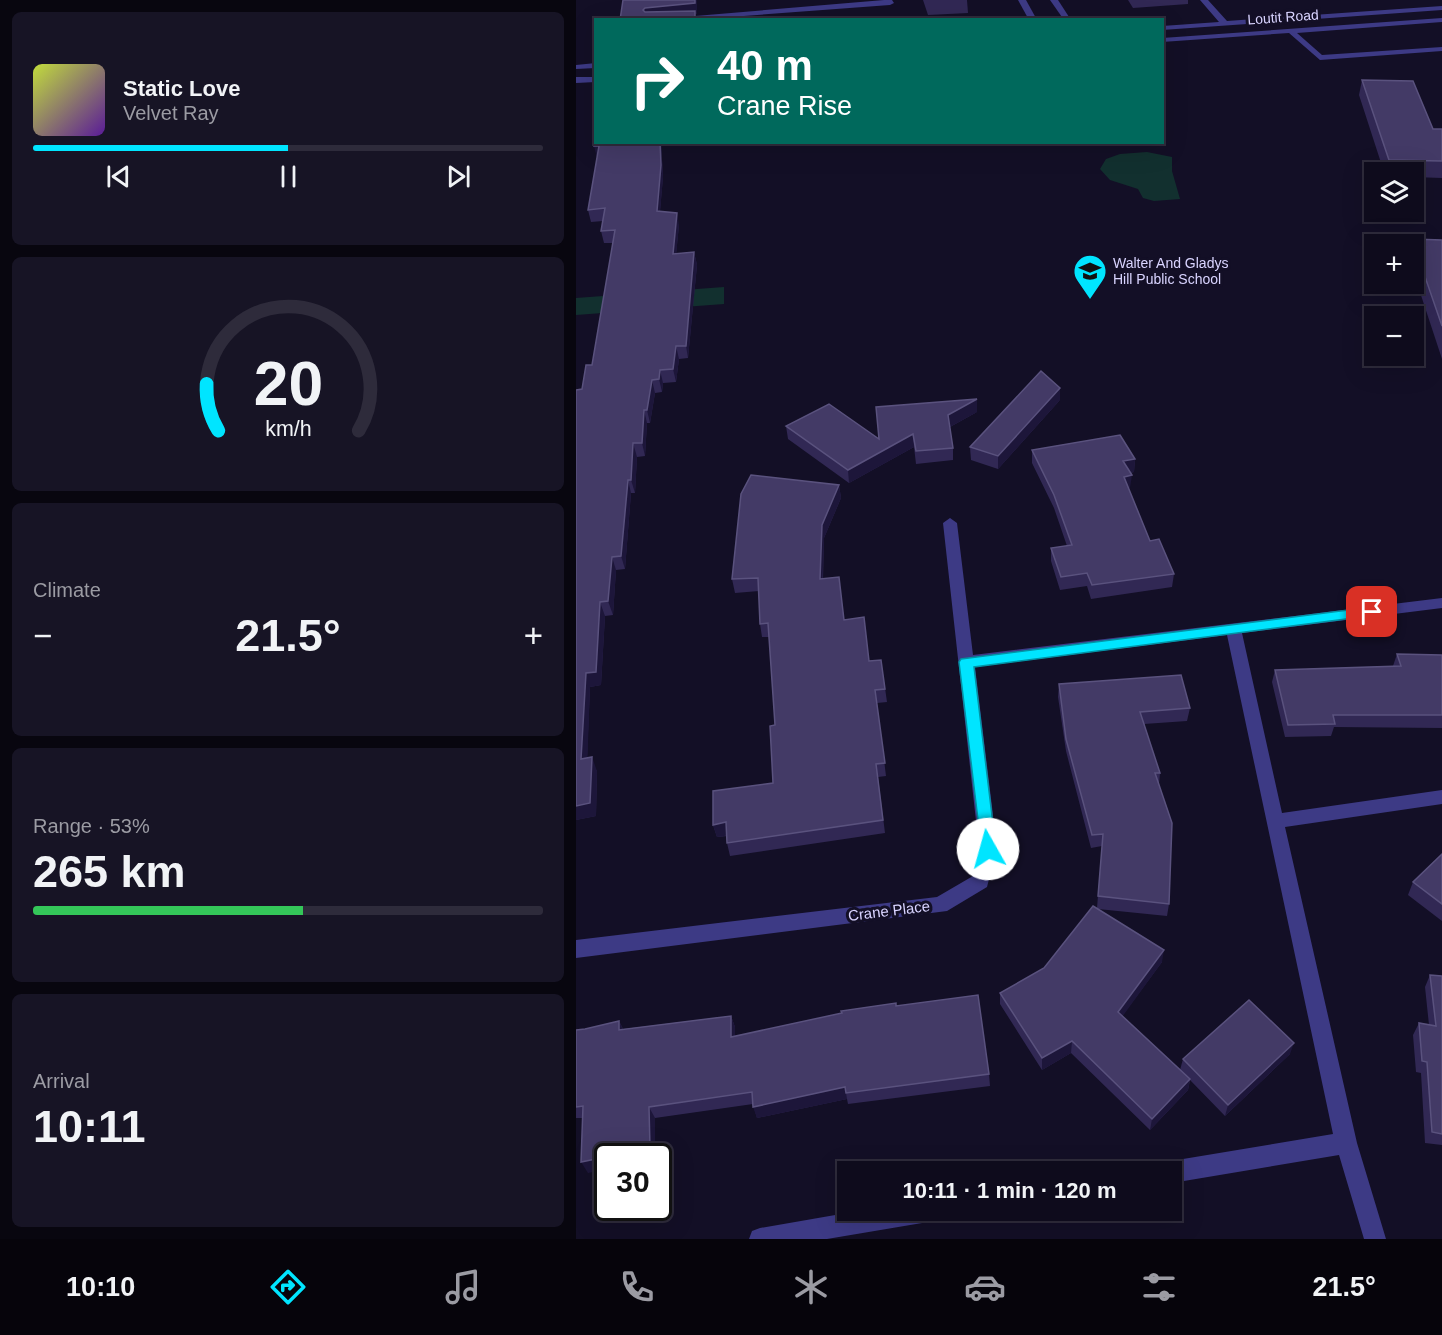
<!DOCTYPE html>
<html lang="en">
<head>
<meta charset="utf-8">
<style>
	body { margin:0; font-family:Helvetica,sans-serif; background:#171425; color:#f1f3f6; height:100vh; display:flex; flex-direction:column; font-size:22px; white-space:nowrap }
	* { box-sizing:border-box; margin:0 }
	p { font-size:20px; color:#9b9ba3 }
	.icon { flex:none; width:33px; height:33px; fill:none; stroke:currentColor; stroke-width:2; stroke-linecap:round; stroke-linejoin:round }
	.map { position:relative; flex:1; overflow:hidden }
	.details { display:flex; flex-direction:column; gap:12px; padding:12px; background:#08060f; width:576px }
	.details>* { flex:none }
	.guide { position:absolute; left:18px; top:18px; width:570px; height:126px; border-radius:0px; box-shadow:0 6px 24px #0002,0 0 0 2px #2e2b3b; background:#00695c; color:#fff; overflow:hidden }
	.fabs { position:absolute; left:788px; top:162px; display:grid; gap:12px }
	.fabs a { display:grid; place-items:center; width:60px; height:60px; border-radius:0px; background:#0e0b1c; box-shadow:0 6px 24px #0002,0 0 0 2px #2e2b3b; font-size:30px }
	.speed { position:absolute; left:18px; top:1143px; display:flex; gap:12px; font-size:30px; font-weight:700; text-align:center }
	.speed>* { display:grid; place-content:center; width:78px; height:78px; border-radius:50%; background:#0e0b1c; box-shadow:0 6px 24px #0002,0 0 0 2px #2e2b3b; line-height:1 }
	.speed .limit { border:3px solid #111; border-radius:9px; background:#fff; color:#111 }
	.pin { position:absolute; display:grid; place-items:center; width:51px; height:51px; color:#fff; margin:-26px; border-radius:12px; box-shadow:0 3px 9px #0006 }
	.me { position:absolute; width:66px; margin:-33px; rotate:353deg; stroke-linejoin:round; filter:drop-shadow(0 0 4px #0008) }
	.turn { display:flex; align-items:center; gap:21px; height:126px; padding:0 24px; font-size:27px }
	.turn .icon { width:78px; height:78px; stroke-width:2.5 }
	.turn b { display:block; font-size:42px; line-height:51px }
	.big { font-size:45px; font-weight:800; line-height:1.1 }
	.details .tile { flex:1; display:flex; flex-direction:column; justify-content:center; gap:9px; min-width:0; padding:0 21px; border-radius:9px; background:#171425 }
	.details .dial { align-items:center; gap:0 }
	.dial svg { height:156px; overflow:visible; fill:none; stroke:#2e2b3b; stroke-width:7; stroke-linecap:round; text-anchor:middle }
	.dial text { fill:#f1f3f6; stroke:none }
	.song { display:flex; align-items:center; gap:18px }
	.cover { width:72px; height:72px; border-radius:9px; background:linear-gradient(135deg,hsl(70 70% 55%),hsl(270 70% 35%)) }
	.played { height:6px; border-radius:3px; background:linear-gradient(90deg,#00e5ff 50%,#2e2b3b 50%) }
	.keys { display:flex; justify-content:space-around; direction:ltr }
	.heat { display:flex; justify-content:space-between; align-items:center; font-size:33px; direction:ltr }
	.charge { height:9px; border-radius:4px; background:linear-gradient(90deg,#34c759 53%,#2e2b3b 0) }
	.trip { position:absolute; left:261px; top:1161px; width:345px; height:60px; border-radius:0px; background:#0e0b1c; box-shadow:0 6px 24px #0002,0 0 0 2px #2e2b3b; font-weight:800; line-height:60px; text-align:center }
	.tabs { display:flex; height:96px; justify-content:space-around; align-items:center; background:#06040b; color:#9b9ba3 }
	.tabs .icon { width:42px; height:42px }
	.tabs .selected { color:#00e5ff }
	.tabs b { font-size:27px; color:#f1f3f6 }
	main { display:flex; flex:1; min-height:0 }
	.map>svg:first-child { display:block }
</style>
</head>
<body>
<main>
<section class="details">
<div class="tile">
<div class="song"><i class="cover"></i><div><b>Static Love</b><p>Velvet Ray</p></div></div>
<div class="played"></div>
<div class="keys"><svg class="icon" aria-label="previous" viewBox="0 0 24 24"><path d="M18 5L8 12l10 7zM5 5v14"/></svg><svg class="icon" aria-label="pause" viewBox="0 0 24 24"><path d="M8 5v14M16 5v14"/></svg><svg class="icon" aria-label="next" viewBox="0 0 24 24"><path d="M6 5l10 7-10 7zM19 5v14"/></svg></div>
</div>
<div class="tile dial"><svg viewBox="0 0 100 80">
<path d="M14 69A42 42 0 1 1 86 69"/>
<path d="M14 69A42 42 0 0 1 8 45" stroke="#00e5ff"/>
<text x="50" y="56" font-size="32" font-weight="700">20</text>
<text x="50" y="72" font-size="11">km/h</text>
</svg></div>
<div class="tile"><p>Climate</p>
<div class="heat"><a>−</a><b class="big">21.5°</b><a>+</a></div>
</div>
<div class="tile"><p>Range · 53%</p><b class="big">265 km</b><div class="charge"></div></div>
<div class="tile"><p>Arrival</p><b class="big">10:11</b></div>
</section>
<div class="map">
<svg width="866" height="1239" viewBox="0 0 866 1239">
	<rect width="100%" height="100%" fill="#130f26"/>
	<g fill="#12302f">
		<polygon points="571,152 596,157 596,171 604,199 578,201 567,198 562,189 534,180 524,169 530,159 544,154"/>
		<polygon points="148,287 148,304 0,315 0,298"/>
	</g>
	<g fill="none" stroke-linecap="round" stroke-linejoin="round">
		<g fill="#3d3a85" fill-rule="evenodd">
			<polygon points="308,0 316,0 318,3 314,5 113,20 71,20"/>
			<polygon points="442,0 450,0 461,20 453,20"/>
			<polygon points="474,0 482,0 495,20 488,20"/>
			<polygon points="624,0 632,0 651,21 866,6 866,10 586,30 586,26 643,22"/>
			<polygon points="866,18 866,22 721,33 746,55 866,47 866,51 744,60 713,33 586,42 586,38"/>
			<polygon points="20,63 20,68 0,69 0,65"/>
			<polygon points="0,77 20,77 20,82 0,83"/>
			<polygon points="374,518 381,523 397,655 866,598 866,608 666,633 706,813 866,790 866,804 709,827 781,1143 810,1239 788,1239 763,1155 596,1183 596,1172 584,1172 587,1164 595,1161 757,1134 651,635 399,667 421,848 411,887 371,911 0,958 0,940 361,897 397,876 403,848 367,523"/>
			<polygon points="288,1210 369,1210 366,1218 358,1221 251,1239 173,1239 176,1231 184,1228"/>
		</g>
	</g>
	<g fill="#312854">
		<polygon points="347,0 391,0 392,13 352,15"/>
		<polygon points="552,0 612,0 612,4 557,8"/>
		<polygon points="786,80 857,129 866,129 866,178 837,177 837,172 808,172 783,95"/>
		<polygon points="20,142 85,142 87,177 84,211 103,225 100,254 118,252 121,265 112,358 103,359 100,382 87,383 86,392 79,393 74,423 71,423 69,456 61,457 59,493 55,493 49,569 40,570 37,615 29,616 25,685 14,687 11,758 21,771 20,816 0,820 0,390 6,389 16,365 37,243 28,243 25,231 27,221 15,222 12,210 21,158"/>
		<polygon points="836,239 866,240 866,359 837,271 837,244 835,244"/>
		<polygon points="484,400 422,469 395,460 394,447"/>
		<polygon points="401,412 374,427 377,448 377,460 340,464 338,447 273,483 212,439 210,426 303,439"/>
		<polygon points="456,450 559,459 558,472 554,473 554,488 552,488 574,541 598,574 596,587 515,599 511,586 484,590 475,561 475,548 491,546 478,508 456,463"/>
		<polygon points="263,485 265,498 248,538 247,579 268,620 293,661 305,660 311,702 301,703 310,776 302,777 309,833 154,856 151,843 151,836 141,837 137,825 197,783 199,725 193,637 186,637 184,624 183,591 159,593 156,579"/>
		<polygon points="821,654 866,655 866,728 758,727 755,736 709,737 696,682 699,670 817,666"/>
		<polygon points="483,684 614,708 611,721 568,724 584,773 583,784 593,904 591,916 522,909 586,962 546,1016 604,1070 607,1059 714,1054 649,1116 614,1080 612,1090 574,1130 495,1053 466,1070 424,1004 424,993 468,968 521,908 526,846 515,848 490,751 482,697"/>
		<polygon points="866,854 866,921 832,895 837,882"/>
		<polygon points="854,975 866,976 866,1145 849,1143 845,1073 840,1072 837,1035 843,1023 853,1025 849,987"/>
		<polygon points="320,1006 413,1074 414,1086 272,1104 271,1099 181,1118 177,1104 79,1118 79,1156 32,1156 12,1173 7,1118 0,1118 0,1030 9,1029 43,1021 47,1029 155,1016 159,1027 159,1036"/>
	</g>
	<g fill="#1d163a">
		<polygon points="121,0 121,14 119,14 120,20 71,18 67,10 69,8"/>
		<polygon points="84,142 85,142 87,177 83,223 81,211"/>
		<polygon points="18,146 23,146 26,157 21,158"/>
		<polygon points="101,213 103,225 99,266 97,254"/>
		<polygon points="118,252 121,265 112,358 110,346"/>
		<polygon points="100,346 103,359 100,382 97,369"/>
		<polygon points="84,370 87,383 86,392 83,379"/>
		<polygon points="76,380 79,393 74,423 71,410"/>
		<polygon points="484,388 484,400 422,469 422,456"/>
		<polygon points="401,399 401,412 372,428 372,415"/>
		<polygon points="68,410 71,423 69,456 66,443"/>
		<polygon points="337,434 338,447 273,483 272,470"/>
		<polygon points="57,443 61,457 59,493 55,480"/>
		<polygon points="559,459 558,472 546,474 547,461"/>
		<polygon points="556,475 554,488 546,490 548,477"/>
		<polygon points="52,480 55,493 49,569 45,556"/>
		<polygon points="263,485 265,498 248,538 246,592 244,579 246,525"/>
		<polygon points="36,557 40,570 37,615 32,601"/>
		<polygon points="24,602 29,616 25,685 14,687 11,772 5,759 10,673"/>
		<polygon points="16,757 21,771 20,816 0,820 0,806"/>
		<polygon points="150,822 154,835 141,837 137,825"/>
		<polygon points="588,950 586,962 541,1024 542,1012"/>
		<polygon points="155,1016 159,1027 159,1048 155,1037"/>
		<polygon points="43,1021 49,1033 43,1030"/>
		<polygon points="496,1041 495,1053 466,1070 466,1058"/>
		<polygon points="718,1043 714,1054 649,1116 652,1105"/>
		<polygon points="614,1079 612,1090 574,1130 576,1119"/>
		<polygon points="269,1087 271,1099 181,1118 177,1107"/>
		<polygon points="73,1107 79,1118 79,1156 34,1156"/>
		<polygon points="32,1157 32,1169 12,1173 5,1162"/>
	</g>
	<g fill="#433a66" stroke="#5a527e" stroke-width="1.5">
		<polygon points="47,0 119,0 119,3 69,8 67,10 69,12 119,11 119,20 44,20"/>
		<polygon points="786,80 837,81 857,129 866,129 866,161 813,160"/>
		<polygon points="20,137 20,142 84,142 85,165 81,211 101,213 97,254 118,252 110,346 100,346 97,369 84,370 83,379 76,380 71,410 68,410 66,443 57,443 55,480 52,480 45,556 36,557 32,601 24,602 20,672 10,673 5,759 16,757 14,803 0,806 0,390 6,389 10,365 16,365 39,230 25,231 29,208 12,210 23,146 18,146"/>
		<polygon points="836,239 866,240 866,326"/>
		<polygon points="465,371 484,388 422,456 394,447"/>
		<polygon points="401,399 372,415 377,448 340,451 337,434 272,470 210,426 253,404 303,439 300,407"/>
		<polygon points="544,435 559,459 547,461 556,475 548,477 574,541 583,539 598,574 516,585 511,573 485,577 475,548 496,545 478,495 456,450"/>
		<polygon points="175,475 263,485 246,525 244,579 263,577 268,620 288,617 293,661 305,660 309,689 299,690 309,763 300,764 307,820 151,843 150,822 137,825 137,791 197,783 194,726 199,725 192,623 184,624 182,578 156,579 165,494"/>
		<polygon points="821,654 866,655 866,715 757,715 759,724 712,725 699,670 825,666"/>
		<polygon points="605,675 614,708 564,712 584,773 579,773 596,823 593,904 522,896 527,834 516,835 490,739 483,684"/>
		<polygon points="866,854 866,904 837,882"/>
		<polygon points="517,906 588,950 542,1012 614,1079 576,1119 496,1041 466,1058 424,993 468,968"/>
		<polygon points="854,975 866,976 866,1134 856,1132 851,1062 846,1061 843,1023 860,1026"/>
		<polygon points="402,995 413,1074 270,1093 269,1087 177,1107 176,1092 73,1107 74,1148 5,1162 7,1106 0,1107 0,1030 9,1029 43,1021 43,1030 155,1016 155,1037 266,1013 265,1011 320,1003 320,1006"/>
		<polygon points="673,1000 718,1043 652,1105 607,1059"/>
	</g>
	<polygon fill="#00e5ff" stroke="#0095a6" stroke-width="1.5" points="796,607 803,612 801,615 398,667 420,849 418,853 412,855 406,853 383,662 385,659"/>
	<defs>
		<symbol id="school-pin" viewBox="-11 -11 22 30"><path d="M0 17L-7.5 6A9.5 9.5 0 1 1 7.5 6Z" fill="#00e5ff" stroke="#130f26"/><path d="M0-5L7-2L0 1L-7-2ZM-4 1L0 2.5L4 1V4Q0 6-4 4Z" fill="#111"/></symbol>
	</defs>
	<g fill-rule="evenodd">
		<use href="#school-pin" x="495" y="252" width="38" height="52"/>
	</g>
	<g text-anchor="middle" stroke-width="6" stroke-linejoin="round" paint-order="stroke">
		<g font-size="14" fill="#d9d4ff" stroke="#130f26">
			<text transform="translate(707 17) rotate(-4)" y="5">Loutit Road</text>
		</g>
		<g font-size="14" fill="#d9d4ff" stroke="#130f26" text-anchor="start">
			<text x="537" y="268">Walter And Gladys<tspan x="537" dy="16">Hill Public School</tspan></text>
		</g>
		<g font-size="15" fill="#d9d4ff" stroke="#130f26">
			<text transform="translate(313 911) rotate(-7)" y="5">Crane Place</text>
		</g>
	</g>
</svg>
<div class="fabs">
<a><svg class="icon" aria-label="layers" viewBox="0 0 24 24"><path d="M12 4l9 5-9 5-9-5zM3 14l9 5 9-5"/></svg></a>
<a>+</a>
<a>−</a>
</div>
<div class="speed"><div class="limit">30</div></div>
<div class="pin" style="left:796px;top:612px;background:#d93025"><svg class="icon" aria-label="arrive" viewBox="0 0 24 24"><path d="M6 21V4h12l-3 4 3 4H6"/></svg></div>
<svg class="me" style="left:412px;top:849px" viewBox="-20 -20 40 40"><circle r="19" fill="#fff"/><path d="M0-13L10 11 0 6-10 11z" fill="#00e5ff"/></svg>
<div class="trip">10:11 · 1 min · 120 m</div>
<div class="guide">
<div class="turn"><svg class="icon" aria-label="right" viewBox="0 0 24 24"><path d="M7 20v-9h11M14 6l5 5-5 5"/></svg><div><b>40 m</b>Crane Rise</div></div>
</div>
</div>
</main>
<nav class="tabs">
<b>10:10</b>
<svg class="icon selected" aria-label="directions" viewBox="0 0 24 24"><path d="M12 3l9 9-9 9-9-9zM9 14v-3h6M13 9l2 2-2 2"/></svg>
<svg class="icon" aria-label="music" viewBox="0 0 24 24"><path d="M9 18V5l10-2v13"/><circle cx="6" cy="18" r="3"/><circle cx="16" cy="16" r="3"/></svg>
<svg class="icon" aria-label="phone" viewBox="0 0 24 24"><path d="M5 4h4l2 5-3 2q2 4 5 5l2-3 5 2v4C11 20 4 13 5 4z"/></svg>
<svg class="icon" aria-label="climate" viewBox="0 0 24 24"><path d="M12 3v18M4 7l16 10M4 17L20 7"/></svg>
<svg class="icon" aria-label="car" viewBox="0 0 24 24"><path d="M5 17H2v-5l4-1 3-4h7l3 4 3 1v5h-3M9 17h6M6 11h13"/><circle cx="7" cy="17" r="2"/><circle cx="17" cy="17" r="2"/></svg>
<svg class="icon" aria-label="filters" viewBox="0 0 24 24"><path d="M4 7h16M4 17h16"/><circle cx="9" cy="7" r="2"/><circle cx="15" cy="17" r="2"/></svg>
<b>21.5°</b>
</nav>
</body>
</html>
